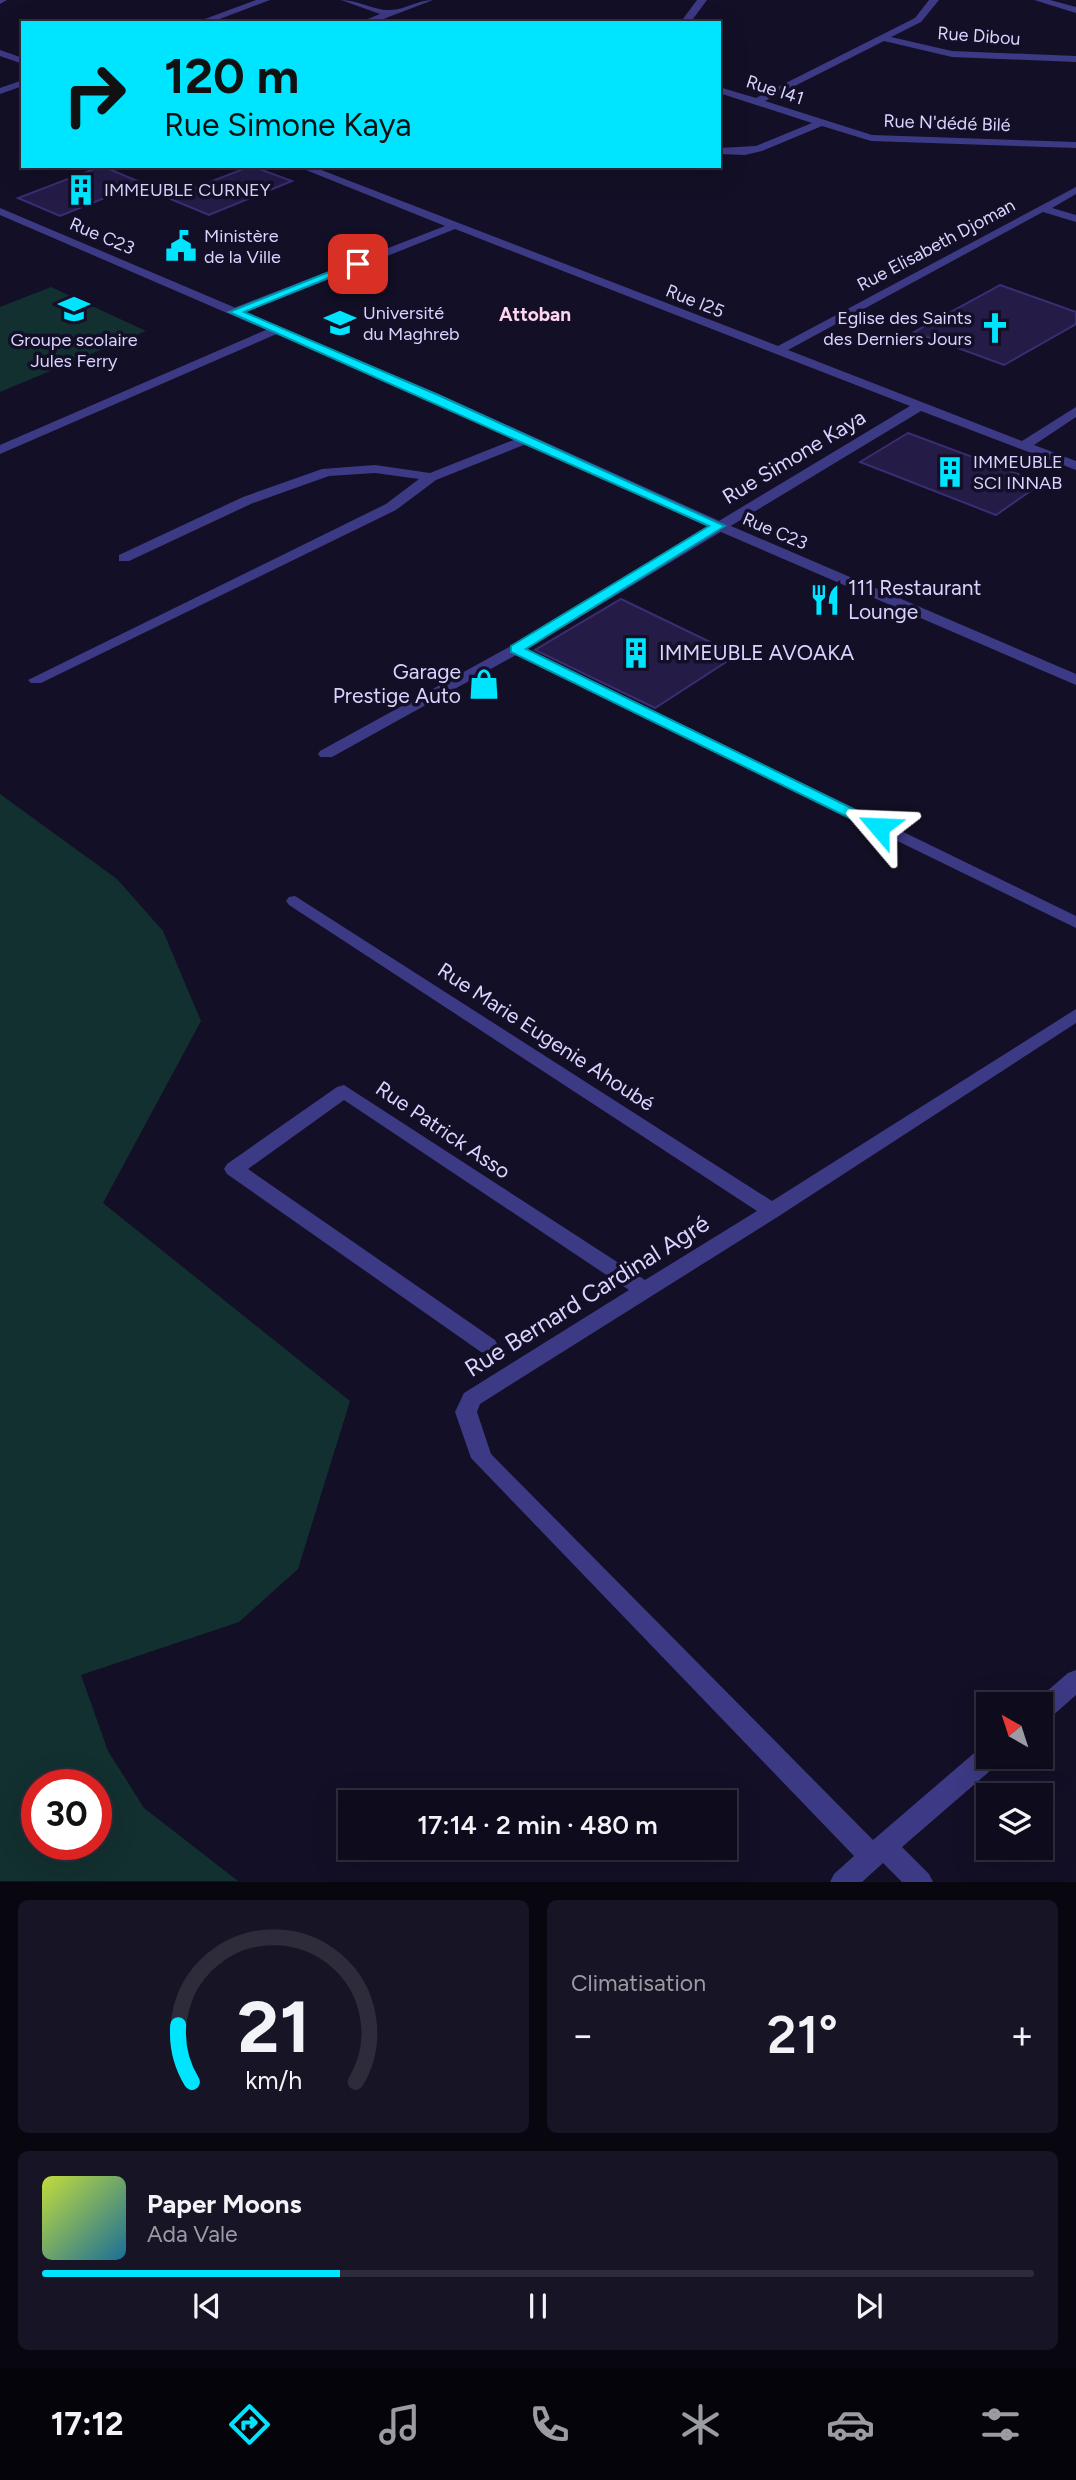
<!DOCTYPE html>
<html lang="fr">
<head>
<meta charset="utf-8">
<style>
	body { margin:0; font-family:Figtree,sans-serif; background:#171425; color:#f1f3f6; height:100vh; display:flex; flex-direction:column; font-size:26px; white-space:nowrap }
	* { box-sizing:border-box; margin:0 }
	p { font-size:23px; color:#9b9ba3 }
	.icon { flex:none; width:38px; height:38px; fill:none; stroke:currentColor; stroke-width:2; stroke-linecap:round; stroke-linejoin:round }
	.map { position:relative; height:1882px; overflow:hidden }
	.panel { display:flex; flex-direction:column; gap:18px; padding:18px; background:#08060f; flex:1 }
	.panel>* { flex:none }
	.banner { position:absolute; left:21px; top:21px; width:700px; height:147px; border-radius:0px; box-shadow:0 7px 28px #0002,0 0 0 2px #2e2b3b; background:#00e5ff; color:#111; overflow:hidden }
	.needle { width:46px; rotate:321deg }
	.controls { position:absolute; left:976px; top:1692px; display:grid; gap:14px }
	.controls a { display:grid; place-items:center; width:77px; height:77px; border-radius:0px; background:#0e0b1c; box-shadow:0 7px 28px #0002,0 0 0 2px #2e2b3b; font-size:35px }
	.speed { position:absolute; left:21px; top:1769px; display:flex; gap:14px; font-size:35px; font-weight:700; text-align:center }
	.speed>* { display:grid; place-content:center; width:91px; height:91px; border-radius:50%; background:#0e0b1c; box-shadow:0 7px 28px #0002,0 0 0 2px #2e2b3b; line-height:1 }
	.speed .limit { border:10px solid #d22; background:#fff; color:#111 }
	.pin { position:absolute; display:grid; place-items:center; width:60px; height:60px; color:#fff; margin:-30px; border-radius:14px; box-shadow:0 4px 10px #0006 }
	.me { position:absolute; width:77px; margin:-38px; rotate:296deg; stroke-linejoin:round; filter:drop-shadow(0 0 5px #0008) }
	.turn { display:flex; align-items:center; gap:24px; height:147px; padding:0 28px; font-size:32px }
	.turn .icon { width:91px; height:91px; stroke-width:2.5 }
	.turn b { display:block; font-size:49px; line-height:60px }
	.big { font-size:52px; font-weight:600; line-height:1.1 }
	.panel .card { flex:1; display:flex; flex-direction:column; justify-content:center; gap:10px; min-width:0; padding:0 24px; border-radius:10px; background:#171425 }
	.panel .dial { align-items:center; gap:0 }
	.dial svg { height:182px; overflow:visible; fill:none; stroke:#2e2b3b; stroke-width:7; stroke-linecap:round; text-anchor:middle }
	.dial text { fill:#f1f3f6; stroke:none }
	.song { display:flex; align-items:center; gap:21px }
	.cover { width:84px; height:84px; border-radius:10px; background:linear-gradient(135deg,hsl(70 70% 55%),hsl(200 70% 35%)) }
	.played { height:7px; border-radius:4px; background:linear-gradient(90deg,#00e5ff 30%,#2e2b3b 30%) }
	.keys { display:flex; justify-content:space-around; direction:ltr }
	.heat { display:flex; justify-content:space-between; align-items:center; font-size:38px; direction:ltr }
	.panel .tiles { flex:1; display:grid; gap:18px; grid-template-columns:1fr 1fr }
	.card:last-child { grid-column:span 2 }
	.trip { position:absolute; left:338px; top:1790px; width:399px; height:70px; border-radius:0px; background:#0e0b1c; box-shadow:0 7px 28px #0002,0 0 0 2px #2e2b3b; font-weight:600; line-height:70px; text-align:center }
	.tabs { display:flex; height:112px; justify-content:space-around; align-items:center; background:#06040b; color:#9b9ba3 }
	.tabs .icon { width:49px; height:49px }
	.tabs .current { color:#00e5ff }
	.tabs b { font-size:32px; color:#f1f3f6 }
	.map>svg:first-child { display:block }
</style>
</head>
<body>
<div class="map">
<svg width="1076" height="1882" viewBox="0 0 1076 1882">
	<rect width="100%" height="100%" fill="#130f26"/>
	<g fill="#12302f" fill-rule="evenodd">
		<polygon points="51,287 146,331 0,392 0,307"/>
		<path d="M0 794 117 879 163 931 201 1021 103 1203 350 1401 298 1569 239 1622 81 1675 108 1751 144 1808 238 1881H0ZM96 1785V1844H37V1785Z"/>
	</g>
	<g fill="#241b47" stroke="#3b2d73" stroke-width="2">
		<polygon points="102,166 142,183 60,216 18,198"/>
		<polygon points="251,166 292,181 209,215 168,198"/>
		<polygon points="1000,285 1076,312 1076,324 1004,365 914,332"/>
		<polygon points="908,433 1042,483 996,515 860,462"/>
		<polygon points="621,599 737,655 655,708 535,650"/>
	</g>
	<g fill="none" stroke-linecap="round" stroke-linejoin="round">
		<g fill="#3d3a85" fill-rule="evenodd">
			<polygon points="0,0 7,0 0,4"/>
			<polygon points="256,0 270,0 209,23 194,23"/>
			<path d="M341 0C358 0 376 11 390 10 405 10 417 0 433 0L373 23H358L380 14Z"/>
			<polygon points="697,0 707,0 690,23 680,23"/>
			<polygon points="929,0 939,0 921,22 891,37 952,51 1076,56 1076,62 952,57 884,41 765,101 872,135 1076,142 1076,148 871,141 822,126 762,151 745,155 719,154 719,148 756,146 812,123 719,93 719,87 756,98 915,18"/>
			<polygon points="1034,0 1050,0 1076,7 1076,13"/>
			<polygon points="0,50 23,58 23,64 0,56"/>
			<polygon points="23,80 23,86 0,94 0,88"/>
			<polygon points="296,166 311,166 778,346 1076,187 1076,194 1052,208 1076,215 1076,222 1043,212 788,350 1022,441 1076,407 1076,417 1034,445 1076,461 1076,470 921,411 527,649 1076,916 1076,928 516,655 332,757 320,757 318,754 320,751 511,646 910,406 455,229 239,315 231,315 231,309 445,226"/>
			<polygon points="275,326 281,330 279,333 0,454 0,445"/>
			<polygon points="526,435 533,439 531,442 436,480 396,510 41,683 31,683 28,680 386,504 419,479 375,473 329,476 253,503 129,561 119,561 119,555 243,497 322,469 375,465 430,473"/>
			<polygon points="295,896 772,1201 1076,1009 1076,1023 779,1216 491,1397 480,1404 477,1412 491,1454 873,1840 980,1748 989,1745 989,1757 1001,1757 998,1764 902,1847 929,1874 933,1882 902,1882 883,1863 862,1882 830,1882 834,1874 854,1856 471,1458 455,1412 464,1393 629,1290 344,1100 248,1169 495,1340 498,1346 495,1352 488,1354 481,1352 227,1174 224,1169 227,1164 337,1087 344,1085 645,1280 757,1211 289,905 286,901 289,897"/>
			<polygon points="1076,1670 1076,1695 1050,1718 1041,1721 1041,1704 1032,1704 1068,1673"/>
		</g>
		<polygon fill="#3d3a85" fill-rule="evenodd" points="0,208 439,394 724,523 1076,674 1076,685 714,529 429,400 0,215"/>
	</g>
	<polygon fill="#00e5ff" stroke="#0095a6" stroke-width="2" points="354,262 363,264 244,312 438,395 725,526 526,649 884,824 887,827 884,830 874,830 511,652 511,646 709,526 229,312"/>
	<defs>
		<symbol id="building-bare" viewBox="-9 -9 18 18"><path d="M-4-6H4V6H1V3H-1V6H-4ZM-2.5-4.3h1.7v1.8h-1.7ZM.8-4.3h1.7v1.8H.8ZM-2.5-1h1.7V.8h-1.7ZM.8-1h1.7V.8H.8Z" fill="#00e5ff" stroke="#130f26" stroke-width="2.5" paint-order="stroke"/></symbol>
		<symbol id="civic-bare" viewBox="-9 -9 18 18"><path d="M-.6-6.5H3V-4.5H.6V-3L4-1V1h2V6H-6V1h2V-1L-.6-3ZM-1.2 2.5V6h2.4V2.5Z" fill="#00e5ff" stroke="#130f26" stroke-width="2.5" paint-order="stroke"/></symbol>
		<symbol id="school-bare" viewBox="-9 -9 18 18"><path d="M0-5L7-2L0 1L-7-2ZM-4 1L0 2.5L4 1V4Q0 6-4 4Z" fill="#00e5ff" stroke="#130f26" stroke-width="2.5" paint-order="stroke"/></symbol>
		<symbol id="university-bare" viewBox="-9 -9 18 18"><path d="M0-5L7-2L0 1L-7-2ZM-4 1L0 2.5L4 1V4Q0 6-4 4Z" fill="#00e5ff" stroke="#130f26" stroke-width="2.5" paint-order="stroke"/></symbol>
		<symbol id="church-bare" viewBox="-9 -9 18 18"><path d="M-1.2-6h2.4v3.5h3.3v2.4h-3.3V6h-2.4V-.1h-3.3v-2.4h3.3Z" fill="#00e5ff" stroke="#130f26" stroke-width="2.5" paint-order="stroke"/></symbol>
		<symbol id="restaurant-bare" viewBox="-9 -9 18 18"><path d="M-5-6h1v4h1v-4h1v4h1v-4h1v5L-1.5 .5V6h-2V.5L-5-1ZM5-6V6H3V1.5H1.5Q1.5-4 5-6Z" fill="#00e5ff" stroke="#130f26" stroke-width="2.5" paint-order="stroke"/></symbol>
		<symbol id="shop-bare" viewBox="-9 -9 18 18"><path d="M-5-2.5h2.3a2.7 3.5 0 0 1 5.4 0H5L5.5 6h-11ZM-1.5-2.5h3a1.5 2.3 0 0 0-3 0Z" fill="#00e5ff" stroke="#130f26" stroke-width="2.5" paint-order="stroke"/></symbol>
	</defs>
	<g fill-rule="evenodd">
		<use href="#building-bare" x="59" y="168" width="44" height="44"/>
		<use href="#civic-bare" x="159" y="224" width="44" height="44"/>
		<use href="#school-bare" x="52" y="287" width="44" height="44"/>
		<use href="#university-bare" x="318" y="301" width="44" height="44"/>
		<use href="#church-bare" x="973" y="306" width="44" height="44"/>
		<use href="#building-bare" x="928" y="450" width="44" height="44"/>
		<use href="#restaurant-bare" x="803" y="578" width="44" height="44"/>
		<use href="#building-bare" x="614" y="631" width="44" height="44"/>
		<use href="#shop-bare" x="462" y="662" width="44" height="44"/>
	</g>
	<g text-anchor="middle" stroke-width="7" stroke-linejoin="round" paint-order="stroke">
		<g font-size="18" fill="#d9d4ff" stroke="#130f26">
			<text transform="translate(979 36) rotate(4)" y="6">Rue Dibou</text>
			<text transform="translate(775 90) rotate(18)" y="6">Rue I41</text>
			<text transform="translate(947 123) rotate(2)" y="6">Rue N'dédé Bilé</text>
			<text transform="translate(102 236) rotate(23)" y="6">Rue C23</text>
			<text transform="translate(936 245) rotate(-28)" y="6">Rue Elisabeth Djoman</text>
			<text transform="translate(695 301) rotate(22)" y="6">Rue I25</text>
			<text transform="translate(775 531) rotate(23)" y="6">Rue C23</text>
		</g>
		<g font-size="18" fill="#d9d4ff" stroke="#130f26" text-anchor="start">
			<text x="104" y="196">IMMEUBLE CURNEY</text>
			<text x="204" y="242">Ministère<tspan x="204" dy="21">de la Ville</tspan></text>
			<text x="363" y="319">Université<tspan x="363" dy="21">du Maghreb</tspan></text>
			<text x="972" y="324" text-anchor="end">Eglise des Saints<tspan x="972" dy="21">des Derniers Jours</tspan></text>
			<text x="74" y="346" text-anchor="middle">Groupe scolaire<tspan x="74" dy="21">Jules Ferry</tspan></text>
			<text x="973" y="468">IMMEUBLE<tspan x="973" dy="21">SCI INNAB</tspan></text>
		</g>
		<g font-size="19" font-weight="bold" fill="#ffd6f0" stroke="#130f26">
			<text x="535" y="321">Attoban</text>
		</g>
		<g font-size="21" fill="#d9d4ff" stroke="#130f26">
			<text transform="translate(794 457) rotate(-31)" y="7">Rue Simone Kaya</text>
			<text transform="translate(546 1037) rotate(33)" y="7">Rue Marie Eugenie Ahoubé</text>
			<text transform="translate(443 1130) rotate(34)" y="7">Rue Patrick Asso</text>
		</g>
		<g font-size="21" fill="#d9d4ff" stroke="#130f26" text-anchor="start">
			<text x="848" y="595">111 Restaurant<tspan x="848" dy="24">Lounge</tspan></text>
			<text x="659" y="660">IMMEUBLE AVOAKA</text>
			<text x="461" y="679" text-anchor="end">Garage<tspan x="461" dy="24">Prestige Auto</tspan></text>
		</g>
		<g font-size="24" fill="#d9d4ff" stroke="#130f26">
			<text transform="translate(587 1296) rotate(-32)" y="8">Rue Bernard Cardinal Agré</text>
		</g>
	</g>
</svg>
<div class="controls">
<a><svg class="needle" viewBox="-14 -14 28 28"><path d="M0-13l5 13h-10z" fill="#e53935"/><path d="M0 13l5-13h-10z" fill="#9b9ba3"/></svg></a>
<a><svg class="icon" aria-label="layers" viewBox="0 0 24 24"><path d="M12 4l9 5-9 5-9-5zM3 14l9 5 9-5"/></svg></a>
</div>
<div class="speed"><div class="limit">30</div></div>
<div class="pin" style="left:358px;top:264px;background:#d93025"><svg class="icon" aria-label="arrive" viewBox="0 0 24 24"><path d="M6 21V4h12l-3 4 3 4H6"/></svg></div>
<svg class="me" style="left:879px;top:827px" viewBox="-20 -20 40 40"><path d="M0-17L14 15 0 8-14 15z" fill="#00e5ff" stroke="#fff" stroke-width="4"/></svg>
<div class="trip">17:14 · 2 min · 480 m</div>
<div class="banner">
<div class="turn"><svg class="icon" aria-label="right" viewBox="0 0 24 24"><path d="M7 20v-9h11M14 6l5 5-5 5"/></svg><div><b>120 m</b>Rue Simone Kaya</div></div>
</div>
</div>
<section class="panel">
<div class="tiles">
<div class="card dial"><svg viewBox="0 0 100 80">
<path d="M14 69A42 42 0 1 1 86 69"/>
<path d="M14 69A42 42 0 0 1 8 44" stroke="#00e5ff"/>
<text x="50" y="56" font-size="32" font-weight="700">21</text>
<text x="50" y="72" font-size="11">km/h</text>
</svg></div>
<div class="card"><p>Climatisation</p>
<div class="heat"><a>−</a><b class="big">21°</b><a>+</a></div>
</div>
<div class="card">
<div class="song"><i class="cover"></i><div><b>Paper Moons</b><p>Ada Vale</p></div></div>
<div class="played"></div>
<div class="keys"><svg class="icon" aria-label="previous" viewBox="0 0 24 24"><path d="M18 5L8 12l10 7zM5 5v14"/></svg><svg class="icon" aria-label="pause" viewBox="0 0 24 24"><path d="M8 5v14M16 5v14"/></svg><svg class="icon" aria-label="next" viewBox="0 0 24 24"><path d="M6 5l10 7-10 7zM19 5v14"/></svg></div>
</div>
</div>
</section>
<nav class="tabs">
<b>17:12</b>
<svg class="icon current" aria-label="directions" viewBox="0 0 24 24"><path d="M12 3l9 9-9 9-9-9zM9 14v-3h6M13 9l2 2-2 2"/></svg>
<svg class="icon" aria-label="music" viewBox="0 0 24 24"><path d="M9 18V5l10-2v13"/><circle cx="6" cy="18" r="3"/><circle cx="16" cy="16" r="3"/></svg>
<svg class="icon" aria-label="phone" viewBox="0 0 24 24"><path d="M5 4h4l2 5-3 2q2 4 5 5l2-3 5 2v4C11 20 4 13 5 4z"/></svg>
<svg class="icon" aria-label="climate" viewBox="0 0 24 24"><path d="M12 3v18M4 7l16 10M4 17L20 7"/></svg>
<svg class="icon" aria-label="car" viewBox="0 0 24 24"><path d="M5 17H2v-5l4-1 3-4h7l3 4 3 1v5h-3M9 17h6M6 11h13"/><circle cx="7" cy="17" r="2"/><circle cx="17" cy="17" r="2"/></svg>
<svg class="icon" aria-label="filters" viewBox="0 0 24 24"><path d="M4 7h16M4 17h16"/><circle cx="9" cy="7" r="2"/><circle cx="15" cy="17" r="2"/></svg>
</nav>
</body>
</html>
